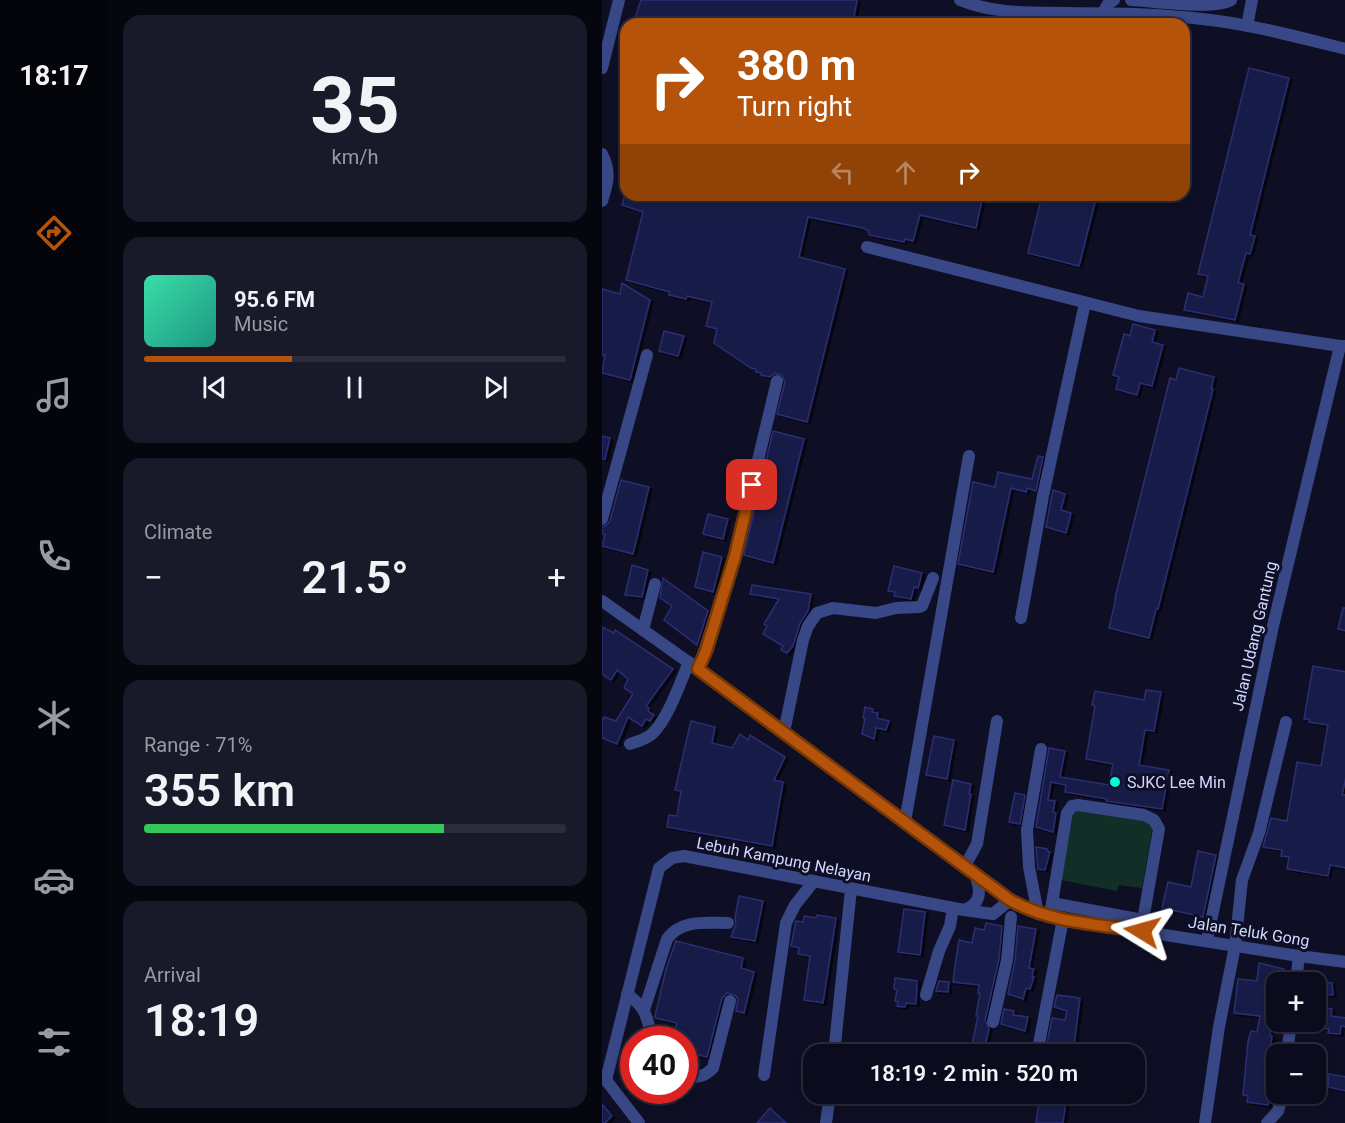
<!DOCTYPE html>
<html lang="en">
<head>
<meta charset="utf-8">
<style>
	body { margin:0; font-family:Roboto,sans-serif; background:#181929; color:#f1f3f6; height:100vh; display:flex; flex-direction:column; font-size:22px; white-space:nowrap }
	* { box-sizing:border-box; margin:0 }
	p { font-size:20px; color:#999ba3 }
	.icon { flex:none; width:33px; height:33px; fill:none; stroke:currentColor; stroke-width:2; stroke-linecap:round; stroke-linejoin:round }
	.map { position:relative; flex:1; overflow:hidden }
	.panel { display:flex; flex-direction:column; gap:15px; padding:15px; background:#06060f; width:494px }
	.panel>* { flex:none }
	.banner { position:absolute; left:18px; top:18px; width:570px; height:183px; border-radius:18px; box-shadow:0 3px 9px #0003,0 0 0 2px #2a2b3b; background:#b45309; color:#fff; overflow:hidden }
	.controls { position:absolute; left:664px; top:972px; display:grid; gap:12px }
	.controls a { display:grid; place-items:center; width:60px; height:60px; border-radius:12px; background:#0a0b1c; box-shadow:0 3px 9px #0003,0 0 0 2px #2a2b3b; font-size:30px }
	.speed { position:absolute; left:18px; top:1026px; display:flex; gap:12px; font-size:30px; font-weight:700; text-align:center }
	.speed>* { display:grid; place-content:center; width:78px; height:78px; border-radius:50%; background:#0a0b1c; box-shadow:0 3px 9px #0003,0 0 0 2px #2a2b3b; line-height:1 }
	.speed .limit { border:9px solid #d22; background:#fff; color:#111 }
	.pin { position:absolute; display:grid; place-items:center; width:51px; height:51px; color:#fff; margin:-26px; border-radius:12px; box-shadow:0 3px 9px #0006 }
	.me { position:absolute; width:66px; margin:-33px; rotate:278deg; stroke-linejoin:round; filter:drop-shadow(0 0 4px #0008) }
	.turn { display:flex; align-items:center; gap:21px; height:126px; padding:0 18px; font-size:27px }
	.turn .icon { width:78px; height:78px; stroke-width:2.5 }
	.turn b { display:block; font-size:42px; line-height:51px }
	.lanes { display:flex; align-items:center; height:57px; padding:0 18px; background:#0003; justify-content:center; gap:30px; direction:ltr }
	.lanes .off { opacity:.35 }
	.big { font-size:45px; font-weight:600; line-height:1.1 }
	.panel .tile { flex:1; display:flex; flex-direction:column; justify-content:center; gap:9px; min-width:0; padding:0 21px; border-radius:18px; background:#181929 }
	.panel .dial { align-items:center; gap:0 }
	.dial b { font-size:78px; line-height:1 }
	.song { display:flex; align-items:center; gap:18px }
	.cover { width:72px; height:72px; border-radius:9px; background:linear-gradient(135deg,hsl(160 70% 55%),hsl(170 70% 35%)) }
	.played { height:6px; border-radius:3px; background:linear-gradient(90deg,#b45309 35%,#2a2b3b 35%) }
	.keys { display:flex; justify-content:space-around; direction:ltr }
	.heat { display:flex; justify-content:space-between; align-items:center; font-size:33px; direction:ltr }
	.charge { height:9px; border-radius:4px; background:linear-gradient(90deg,#34c759 71%,#2a2b3b 0) }
	.trip { position:absolute; left:201px; top:1044px; width:342px; height:60px; border-radius:18px; background:#0a0b1c; box-shadow:0 3px 9px #0003,0 0 0 2px #2a2b3b; font-weight:600; line-height:60px; text-align:center }
	main { display:flex; flex:1; min-height:0 }
	.menu { display:flex; flex-direction:column; width:108px; justify-content:space-around; align-items:center; background:#04040b; color:#999ba3 }
	.menu .icon { width:42px; height:42px }
	.menu .active { color:#b45309 }
	.menu b { font-size:27px; color:#f1f3f6 }
	.map>svg:first-child { display:block }
</style>
</head>
<body>
<main>
<nav class="menu">
<b>18:17</b>
<svg class="icon active" aria-label="directions" viewBox="0 0 24 24"><path d="M12 3l9 9-9 9-9-9zM9 14v-3h6M13 9l2 2-2 2"/></svg>
<svg class="icon" aria-label="music" viewBox="0 0 24 24"><path d="M9 18V5l10-2v13"/><circle cx="6" cy="18" r="3"/><circle cx="16" cy="16" r="3"/></svg>
<svg class="icon" aria-label="phone" viewBox="0 0 24 24"><path d="M5 4h4l2 5-3 2q2 4 5 5l2-3 5 2v4C11 20 4 13 5 4z"/></svg>
<svg class="icon" aria-label="climate" viewBox="0 0 24 24"><path d="M12 3v18M4 7l16 10M4 17L20 7"/></svg>
<svg class="icon" aria-label="car" viewBox="0 0 24 24"><path d="M5 17H2v-5l4-1 3-4h7l3 4 3 1v5h-3M9 17h6M6 11h13"/><circle cx="7" cy="17" r="2"/><circle cx="17" cy="17" r="2"/></svg>
<svg class="icon" aria-label="filters" viewBox="0 0 24 24"><path d="M4 7h16M4 17h16"/><circle cx="9" cy="7" r="2"/><circle cx="15" cy="17" r="2"/></svg>
</nav>
<section class="panel">
<div class="tile dial"><b>35</b><p>km/h</p></div>
<div class="tile">
<div class="song"><i class="cover"></i><div><b>95.6 FM</b><p>Music</p></div></div>
<div class="played"></div>
<div class="keys"><svg class="icon" aria-label="previous" viewBox="0 0 24 24"><path d="M18 5L8 12l10 7zM5 5v14"/></svg><svg class="icon" aria-label="pause" viewBox="0 0 24 24"><path d="M8 5v14M16 5v14"/></svg><svg class="icon" aria-label="next" viewBox="0 0 24 24"><path d="M6 5l10 7-10 7zM19 5v14"/></svg></div>
</div>
<div class="tile"><p>Climate</p>
<div class="heat"><a>−</a><b class="big">21.5°</b><a>+</a></div>
</div>
<div class="tile"><p>Range · 71%</p><b class="big">355 km</b><div class="charge"></div></div>
<div class="tile"><p>Arrival</p><b class="big">18:19</b></div>
</section>
<div class="map">
<svg width="744" height="1123" viewBox="0 0 744 1123">
	<defs>
		<filter id="shadow"><feDropShadow dx="3" dy="2" stdDeviation="0" flood-color="#0009"/></filter>
	</defs>
	<rect width="100%" height="100%" fill="#0e0f25"/>
	<polygon fill="#112f27" points="478,808 546,820 551,825 540,888 517,885 515,891 459,880 472,811"/>
	<g fill="#191b46" stroke="#2b2e73" stroke-width="1.5" filter="url(#shadow)">
		<polygon points="39,0 255,0 252,17 269,21 269,24 31,24"/>
		<polygon points="647,68 687,78 648,235 653,236 648,254 644,253 636,283 642,284 633,320 582,310 586,293 601,297 606,276 596,274"/>
		<polygon points="23,195 381,195 374,228 318,215 311,241 303,239 302,242 267,235 267,231 261,228 206,217 197,257 243,269 205,422 175,414 183,382 180,375 173,373 168,377 159,375 159,373 154,372 154,369 149,368 112,343 115,329 104,326 110,302 85,296 84,299 67,295 68,292 24,280 41,212 20,205"/>
		<polygon points="440,195 495,195 477,266 426,253"/>
		<polygon points="20,283 48,300 28,380 0,373 3,355 0,355 0,289 18,294"/>
		<polygon points="531,324 553,330 550,342 561,345 550,386 538,383 535,395 514,389 517,377 511,375 522,334 528,336"/>
		<polygon points="62,331 82,336 76,356 57,351"/>
		<polygon points="577,368 612,377 609,389 611,389 556,609 554,609 547,638 507,628 514,598 513,598 568,378 574,380"/>
		<polygon points="171,431 202,439 171,563 142,555"/>
		<polygon points="0,436 8,438 3,459 0,459"/>
		<polygon points="436,456 441,457 434,491 425,488 424,492 409,488 391,572 356,564 371,482 393,487 396,472 430,479"/>
		<polygon points="19,480 47,487 31,554 0,546 3,535 0,534 0,527 5,525 8,521"/>
		<polygon points="451,490 463,494 459,510 469,513 464,533 444,527"/>
		<polygon points="106,514 126,519 121,539 101,534"/>
		<polygon points="101,552 120,557 111,592 93,587"/>
		<polygon points="30,565 46,570 40,597 23,595"/>
		<polygon points="292,566 320,573 316,588 312,587 309,599 292,596 293,592 286,591"/>
		<polygon points="61,578 106,611 95,645 62,620 70,606 58,598"/>
		<polygon points="150,585 209,594 206,611 198,623 191,646 185,653 179,650 181,646 161,634 165,626 162,624 177,599 148,594"/>
		<polygon points="741,608 744,608 744,631 736,629"/>
		<polygon points="0,627 12,633 13,630 71,669 44,706 47,708 46,711 52,715 48,721 44,719 40,726 26,717 15,744 0,738 0,722 2,717 14,721 31,694 22,688 26,679 15,670 9,680 0,674"/>
		<polygon points="711,666 744,672 744,777 740,795 744,795 744,868 728,865 726,876 685,869 687,857 679,856 680,850 661,847 669,818 685,821 695,762 719,766 726,725 707,722 707,719 702,719"/>
		<polygon points="544,690 559,692 552,731 543,730 537,765 567,770 560,809 504,801 505,799 463,792 464,785 449,782 446,800 453,801 451,812 454,813 451,832 434,827 447,748 463,751 458,777 507,785 511,764 484,759 493,706 490,705 493,691 542,700"/>
		<polygon points="263,707 271,709 270,712 276,713 275,718 287,721 284,730 274,728 272,739 260,734 263,718 261,718"/>
		<polygon points="89,721 113,727 110,743 130,748 138,734 146,740 148,735 183,757 172,780 181,782 170,846 65,827 67,815 75,816 79,791 73,790"/>
		<polygon points="332,736 352,740 345,779 324,775"/>
		<polygon points="351,780 369,784 367,794 369,794 363,830 342,825"/>
		<polygon points="413,793 423,795 418,824 407,822"/>
		<polygon points="434,847 445,849 445,851 448,852 443,870 436,869"/>
		<polygon points="596,851 614,855 601,917 560,908 566,882 589,887"/>
		<polygon points="137,896 161,901 153,941 129,937 134,924 133,918"/>
		<polygon points="302,909 323,912 318,955 296,952"/>
		<polygon points="215,915 234,918 221,1003 202,1000 208,956 196,954 197,948 189,946 194,921 201,922 202,916 214,918"/>
		<polygon points="384,923 400,926 397,959 383,1020 387,1029 381,1054 368,1054 376,1016 374,1016 378,993 376,993 377,985 351,982 353,965 357,940 370,943 373,928 382,930"/>
		<polygon points="416,926 434,929 427,968 432,969 430,976 432,977 428,989 424,988 421,999 406,994 413,961"/>
		<polygon points="74,941 141,958 139,968 152,972 142,1013 134,1011 136,999 133,995 125,993 120,998 105,1057 82,1051 82,1040 71,1040 75,1023 53,1018 53,1016 64,969"/>
		<polygon points="657,963 682,969 681,980 666,978 664,995 675,997 675,1022 670,1020 668,1035 670,1036 667,1059 672,1060 666,1105 645,1102 646,1096 641,1095 646,1042 649,1031 655,1032 658,1016 632,1013 636,979 655,981"/>
		<polygon points="293,978 315,981 314,1004 304,1003 303,1007 295,1006 296,1002 293,1001 295,990 292,989"/>
		<polygon points="337,981 347,982 346,992 334,991"/>
		<polygon points="720,982 730,983 731,995 714,994 714,986 720,986"/>
		<polygon points="455,995 478,998 471,1054 443,1054 450,1018 463,1020 465,1011 452,1007"/>
		<polygon points="722,1008 730,1009 729,1016 744,1018 744,1027 739,1026 738,1034 726,1033 727,1029 719,1028"/>
		<polygon points="402,1009 412,1011 411,1015 426,1017 423,1031 399,1024"/>
		<polygon points="727,1074 744,1077 744,1091 726,1087"/>
		<polygon points="438,1094 465,1094 461,1123 434,1123"/>
		<polygon points="0,1104 10,1116 3,1123 0,1123"/>
		<polygon points="168,1108 184,1123 155,1123"/>
	</g>
	<g fill="none" stroke-linecap="round" stroke-linejoin="round">
		<g stroke="#384785" stroke-width="12">
			<path d="M358 0C394 15 433 12 471 13 514 13 558 14 600 19 648 24 696 37 744 49"/>
			<path d="M529 0C552 1 612 10 629 0"/>
			<polyline points="501,13 506,4 512,0"/>
			<polyline points="645,26 650,0"/>
			<polyline points="0,68 17,0"/>
			<path d="M0 154C9 171 6 183 0 201"/>
			<polyline points="265,247 537,316 738,346"/>
			<polyline points="0,519 45,355"/>
			<polyline points="0,601 96,669 408,900 436,914 461,919 697,956 744,962"/>
			<polyline points="419,618 441,496 483,303"/>
			<polyline points="41,630 53,584"/>
			<polyline points="96,669 133,556 175,381"/>
			<polyline points="182,732 201,640 206,626 215,613 231,608 274,613 294,608 317,607 320,606 331,578"/>
			<path d="M28 744C36 741 43 740 50 734 66 719 78 683 87 662"/>
			<polyline points="303,822 367,456"/>
			<polyline points="363,866 375,844 395,721"/>
			<polyline points="450,903 465,813 470,806 476,805 542,815 552,820 557,829 541,920"/>
			<polyline points="449,909 450,903 541,920 540,927"/>
			<path d="M362 910C381 903 379 889 372 872"/>
			<polyline points="436,914 427,867 425,830 439,749"/>
			<polyline points="605,940 671,626 738,346 744,346"/>
			<polyline points="694,982 697,956"/>
			<path d="M25 994C48 1011 42 1016 52 1040"/>
			<polyline points="324,995 337,951 348,926 351,908"/>
			<path d="M42 1010 65 939C79 919 104 923 126 923"/>
			<polyline points="391,1022 405,960 409,917"/>
			<polyline points="232,1054 249,889"/>
			<polyline points="435,1054 461,919"/>
			<polyline points="685,1054 689,1022"/>
			<path d="M82 1074C94 1079 102 1077 111 1068L128 1001"/>
			<polyline points="0,1075 37,1123"/>
			<polyline points="162,1075 184,923 193,905 212,881"/>
			<polyline points="4,1080 57,868 70,858 82,856 362,910 391,914 408,900"/>
			<polyline points="224,1123 228,1094"/>
			<polyline points="603,1123 617,1027 633,946 640,880 657,833 684,722"/>
			<polyline points="665,1123 676,1111 681,1094"/>
		</g>
	</g>
	<g fill="none" stroke-linecap="round" stroke-linejoin="round">
		<defs>
			<path id="route" d="M150 485 133 556 104 651 96 669 408 900C448 923 496 924 540 931"/>
		</defs>
		<use href="#route" stroke="#753606" stroke-width="15"/>
		<use href="#route" stroke="#b45309" stroke-width="10"/>
	</g>
	<circle fill="#00fcda" stroke="#0e0f25" stroke-width="2" cx="513" cy="782" r="6"/>
	<g text-anchor="middle" stroke-width="6" stroke-linejoin="round" paint-order="stroke">
		<g font-size="16" fill="#d1d7ff" stroke="#0e0f25">
			<text transform="translate(652 636) rotate(-77)" y="6">Jalan Udang Gantung</text>
			<text transform="translate(182 859) rotate(11)" y="6">Lebuh Kampung Nelayan</text>
			<text transform="translate(647 931) rotate(9)" y="6">Jalan Teluk Gong</text>
		</g>
		<g font-size="16" fill="#d1d7ff" stroke="#0e0f25" text-anchor="start">
			<text x="525" y="788">SJKC Lee Min</text>
		</g>
	</g>
</svg>
<div class="controls">
<a>+</a>
<a>−</a>
</div>
<div class="speed"><div class="limit">40</div></div>
<div class="pin" style="left:150px;top:485px;background:#d93025"><svg class="icon" aria-label="arrive" viewBox="0 0 24 24"><path d="M6 21V4h12l-3 4 3 4H6"/></svg></div>
<svg class="me" style="left:540px;top:931px" viewBox="-20 -20 40 40"><path d="M0-17L14 15 0 8-14 15z" fill="#b45309" stroke="#fff" stroke-width="4"/></svg>
<div class="trip">18:19 · 2 min · 520 m</div>
<div class="banner">
<div class="turn"><svg class="icon" aria-label="right" viewBox="0 0 24 24"><path d="M7 20v-9h11M14 6l5 5-5 5"/></svg><div><b>380 m</b>Turn right</div></div>
<div class="lanes"><svg class="icon off" aria-label="left" viewBox="0 0 24 24"><path d="M17 20v-9H6M10 6l-5 5 5 5"/></svg><svg class="icon off" aria-label="ahead" viewBox="0 0 24 24"><path d="M12 20V5M6 11l6-6 6 6"/></svg><svg class="icon" aria-label="right" viewBox="0 0 24 24"><path d="M7 20v-9h11M14 6l5 5-5 5"/></svg></div>
</div>
</div>
</main>
</body>
</html>
